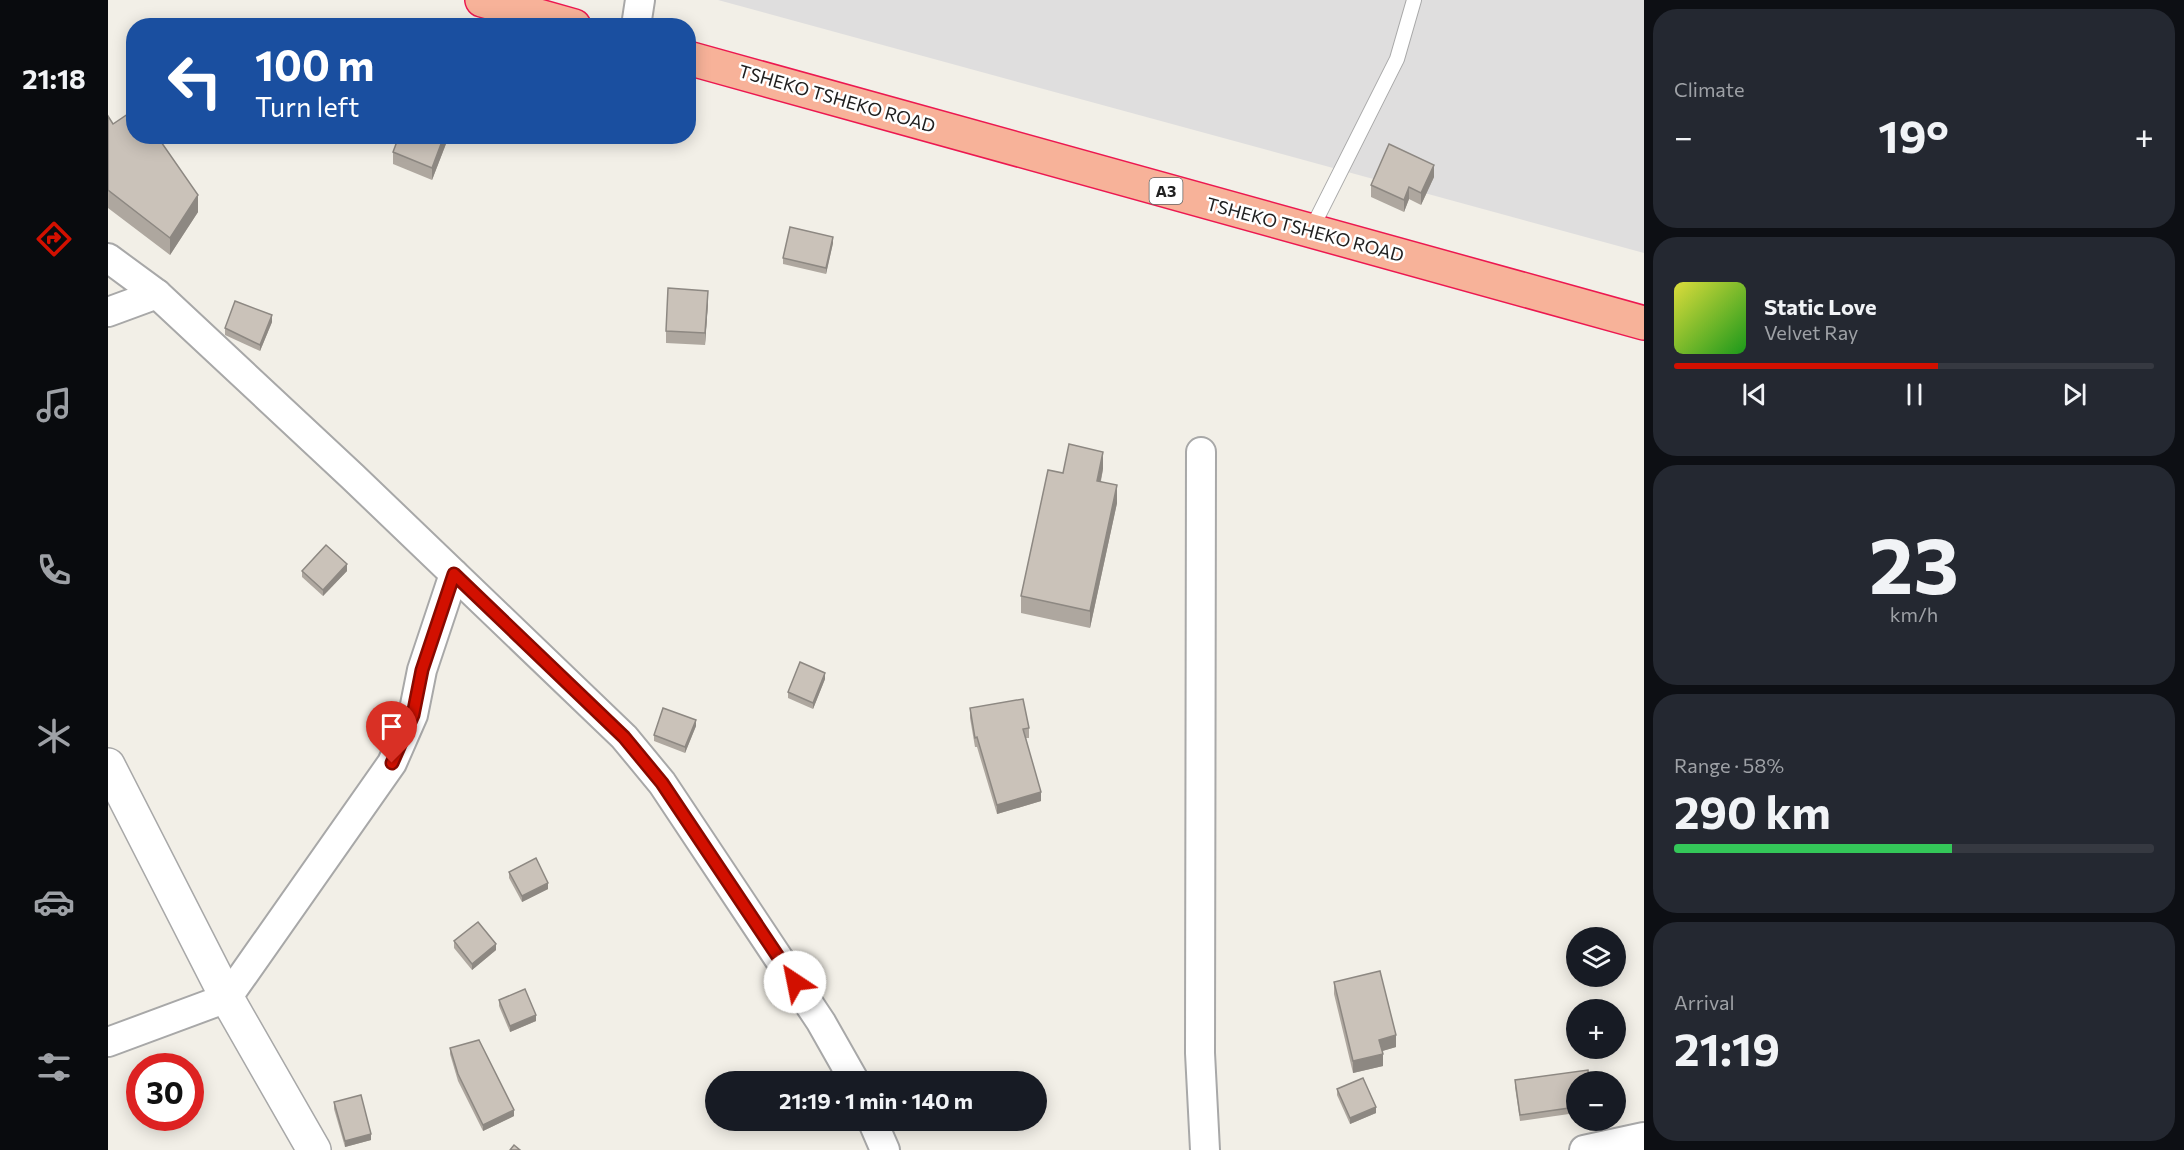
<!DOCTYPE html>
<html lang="en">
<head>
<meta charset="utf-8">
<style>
	body { margin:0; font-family:Commissioner,sans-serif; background:#242831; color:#f1f3f6; height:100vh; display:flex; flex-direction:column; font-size:22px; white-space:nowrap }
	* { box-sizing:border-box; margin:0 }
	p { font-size:20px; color:#9ea1a6 }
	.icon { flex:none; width:33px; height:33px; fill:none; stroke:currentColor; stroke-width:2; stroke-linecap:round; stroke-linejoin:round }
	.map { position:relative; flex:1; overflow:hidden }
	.drawer { display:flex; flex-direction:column; gap:9px; padding:9px; background:#0d0f14; width:540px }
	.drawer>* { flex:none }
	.hud { position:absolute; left:18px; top:18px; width:570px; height:126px; border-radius:24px; box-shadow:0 3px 15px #0003; background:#1a4fa0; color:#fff; overflow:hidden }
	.controls { position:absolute; left:1458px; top:927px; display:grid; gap:12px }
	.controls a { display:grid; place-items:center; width:60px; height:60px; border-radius:50%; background:#171b24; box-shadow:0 3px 15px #0003; font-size:30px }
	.speed { position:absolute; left:18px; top:1053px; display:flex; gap:12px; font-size:30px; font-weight:700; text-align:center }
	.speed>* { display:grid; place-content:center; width:78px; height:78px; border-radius:50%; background:#171b24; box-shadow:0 3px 15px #0003; line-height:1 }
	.speed .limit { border:9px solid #d22; background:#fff; color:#111 }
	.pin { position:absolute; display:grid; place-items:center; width:51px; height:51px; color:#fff; margin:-62px -26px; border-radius:50% 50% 50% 0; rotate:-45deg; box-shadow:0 0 6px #0007 }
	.pin .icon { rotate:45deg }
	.me { position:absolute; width:66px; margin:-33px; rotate:326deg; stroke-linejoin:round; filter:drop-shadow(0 0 4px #0008) }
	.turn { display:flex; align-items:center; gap:21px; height:126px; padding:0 30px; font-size:27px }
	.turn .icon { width:78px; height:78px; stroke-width:2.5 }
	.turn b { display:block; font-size:42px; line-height:51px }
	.big { font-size:45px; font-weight:700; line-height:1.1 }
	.drawer .widget { flex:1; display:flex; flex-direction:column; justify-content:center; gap:9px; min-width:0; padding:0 21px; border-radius:24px; background:#242831 }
	.drawer .dial { align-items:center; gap:0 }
	.dial b { font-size:78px; line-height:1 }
	.song { display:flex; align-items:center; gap:18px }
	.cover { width:72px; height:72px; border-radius:9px; background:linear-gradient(135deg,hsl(60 70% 55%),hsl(120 70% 35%)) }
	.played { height:6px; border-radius:3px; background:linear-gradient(90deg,#d21000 55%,#363941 55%) }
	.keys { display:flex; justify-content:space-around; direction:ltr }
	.heat { display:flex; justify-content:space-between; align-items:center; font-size:33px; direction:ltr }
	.charge { height:9px; border-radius:4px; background:linear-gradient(90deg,#34c759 58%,#363941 0) }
	.trip { position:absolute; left:597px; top:1071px; width:342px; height:60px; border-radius:30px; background:#171b24; box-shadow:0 3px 15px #0003; font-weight:700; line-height:60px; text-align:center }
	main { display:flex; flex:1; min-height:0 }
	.tabs { display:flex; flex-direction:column; width:108px; justify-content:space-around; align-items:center; background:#090b0e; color:#9ea1a6 }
	.tabs .icon { width:42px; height:42px }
	.tabs .current { color:#d21000 }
	.tabs b { font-size:27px; color:#f1f3f6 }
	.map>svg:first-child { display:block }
</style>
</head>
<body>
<main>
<nav class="tabs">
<b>21:18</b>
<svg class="icon current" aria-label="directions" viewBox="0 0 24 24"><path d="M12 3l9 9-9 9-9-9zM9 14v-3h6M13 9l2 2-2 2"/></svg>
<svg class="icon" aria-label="music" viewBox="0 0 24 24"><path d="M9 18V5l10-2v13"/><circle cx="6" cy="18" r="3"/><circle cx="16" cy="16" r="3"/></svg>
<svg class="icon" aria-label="phone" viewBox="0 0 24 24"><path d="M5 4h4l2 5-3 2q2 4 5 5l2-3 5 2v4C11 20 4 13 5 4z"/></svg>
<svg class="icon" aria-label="climate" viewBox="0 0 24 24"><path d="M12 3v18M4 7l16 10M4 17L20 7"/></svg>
<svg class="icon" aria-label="car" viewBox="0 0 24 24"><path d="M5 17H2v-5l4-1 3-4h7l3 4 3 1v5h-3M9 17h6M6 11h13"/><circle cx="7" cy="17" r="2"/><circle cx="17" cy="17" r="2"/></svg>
<svg class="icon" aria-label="filters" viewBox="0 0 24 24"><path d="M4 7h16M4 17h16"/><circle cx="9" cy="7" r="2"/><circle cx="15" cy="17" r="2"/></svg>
</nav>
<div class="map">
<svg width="1536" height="1150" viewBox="0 0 1536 1150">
	<rect width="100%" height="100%" fill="#f2efe7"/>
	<polygon fill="#dfdede" points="610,0 1536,0 1536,253"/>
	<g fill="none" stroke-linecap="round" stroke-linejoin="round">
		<defs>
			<polyline id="service" points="1203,230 1289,59 1306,0"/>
			<g id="minor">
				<polyline points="528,26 532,0"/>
				<polyline points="0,258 49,294 245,477 516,737 554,783 713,1022 747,1082"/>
				<polyline points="0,312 49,294"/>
				<polyline points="1093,452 1092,1053 1097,1150"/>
				<polyline points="0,1042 119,998 284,763 305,715 314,670 346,574"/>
				<polyline points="764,1120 777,1150"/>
				<polyline points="1476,1150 1536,1137"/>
			</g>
			<polyline id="tertiary" points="0,765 119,998 206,1150"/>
			<g id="trunk">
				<polyline points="374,0 466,26"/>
				<polyline points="580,58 1536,323"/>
			</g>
		</defs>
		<use href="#service" stroke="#a8a8a8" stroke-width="16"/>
		<use href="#minor" stroke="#a8a8a8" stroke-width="32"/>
		<use href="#tertiary" stroke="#a8a8a8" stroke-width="36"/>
		<use href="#trunk" stroke="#ec1850" stroke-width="36"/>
		<use href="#service" stroke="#fff" stroke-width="14"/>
		<use href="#minor" stroke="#fff" stroke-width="28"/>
		<use href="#tertiary" stroke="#fff" stroke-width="33"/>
		<use href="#trunk" stroke="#f7b299" stroke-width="33"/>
	</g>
	<g fill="#aea79f">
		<polygon points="0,116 5,124 90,212 62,255 0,208"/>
		<polygon points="341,136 324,180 285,164 285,152"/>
		<polygon points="1326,177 1313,205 1301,199 1296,212 1263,197 1263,185"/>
		<polygon points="725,243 718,274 675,264 675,258"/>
		<polygon points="600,303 597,345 558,343 558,331"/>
		<polygon points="164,322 152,351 117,335 117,328"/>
		<polygon points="995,469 993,481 1009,503 982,628 913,613 913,596"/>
		<polygon points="194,571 239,571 215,596 194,577"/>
		<polygon points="717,679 705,709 680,698 680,692"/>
		<polygon points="862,708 921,728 921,738 918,738 933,801 889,814 869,747 867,747 862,718"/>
		<polygon points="588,726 577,753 546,741 546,735"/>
		<polygon points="401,872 440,889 414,902 401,878"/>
		<polygon points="346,941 388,950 364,970 346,948"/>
		<polygon points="1226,982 1288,1047 1274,1051 1275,1066 1245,1073 1226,994"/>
		<polygon points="391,1000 428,1021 402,1032 391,1006"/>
		<polygon points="342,1048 406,1116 375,1131 350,1081 342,1054"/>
		<polygon points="1407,1080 1468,1082 1468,1113 1412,1121 1407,1087"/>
		<polygon points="1229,1089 1268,1113 1242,1124 1229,1095"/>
		<polygon points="226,1102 263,1140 237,1147 226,1109"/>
	</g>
	<g fill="#8d8882">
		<polygon points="336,136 341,136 324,180 324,168"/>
		<polygon points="1326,165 1326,177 1313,205 1313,193"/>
		<polygon points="1301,187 1301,199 1296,212 1296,200"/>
		<polygon points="90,195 90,212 62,255 62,238"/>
		<polygon points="725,237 725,243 718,274 718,268"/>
		<polygon points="600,291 600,303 597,345 597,333"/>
		<polygon points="164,315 164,322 152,351 152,345"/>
		<polygon points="995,452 995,469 989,498 989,481"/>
		<polygon points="1009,485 1009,503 982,628 982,611"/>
		<polygon points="239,564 239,571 215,596 215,590"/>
		<polygon points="717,673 717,679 705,709 705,703"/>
		<polygon points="588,720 588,726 577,753 577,747"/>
		<polygon points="933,792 933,801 889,814 889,805"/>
		<polygon points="440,883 440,889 414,902 414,896"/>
		<polygon points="388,944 388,950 364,970 364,964"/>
		<polygon points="428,1015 428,1021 402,1032 402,1026"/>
		<polygon points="1288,1035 1288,1047 1271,1052 1271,1040"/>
		<polygon points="1275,1054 1275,1066 1245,1073 1245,1061"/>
		<polygon points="1268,1107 1268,1113 1242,1124 1242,1118"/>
		<polygon points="406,1110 406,1116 375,1131 375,1125"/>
		<polygon points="263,1134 263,1140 237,1147 237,1141"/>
	</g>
	<g fill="#cac2b9" stroke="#8d8882" stroke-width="1.5">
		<polygon points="26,110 26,136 49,136 90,195 62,238 0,190 0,116 5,124"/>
		<polygon points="291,136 336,136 324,168 285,152"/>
		<polygon points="1281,144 1326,165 1313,193 1301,187 1296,200 1263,185"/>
		<polygon points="682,227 725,237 718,268 675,258"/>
		<polygon points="560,288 600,291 597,333 558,331"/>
		<polygon points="127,301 164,315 152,345 117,328"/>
		<polygon points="961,444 995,452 989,481 1009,485 982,611 913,596 940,470 955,473"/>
		<polygon points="218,545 239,564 215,590 194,571"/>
		<polygon points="692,662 717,673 705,703 680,692"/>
		<polygon points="915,699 921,728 915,729 933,792 889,805 869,737 867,738 862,708"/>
		<polygon points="555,708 588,720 577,747 546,735"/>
		<polygon points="428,858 440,883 414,896 401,872"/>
		<polygon points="370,922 388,944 364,964 346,941"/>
		<polygon points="1272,971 1288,1035 1271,1040 1275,1054 1245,1061 1226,982"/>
		<polygon points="417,989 428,1015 402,1026 391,1000"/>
		<polygon points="371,1040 406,1110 375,1125 350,1074 342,1048"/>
		<polygon points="1480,1070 1481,1082 1468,1082 1468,1107 1412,1115 1407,1080"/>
		<polygon points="1255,1078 1268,1107 1242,1118 1229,1089"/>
		<polygon points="253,1095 263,1134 237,1141 226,1102"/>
		<polygon points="406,1145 412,1150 402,1150"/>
	</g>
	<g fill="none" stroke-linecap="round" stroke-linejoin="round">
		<defs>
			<polyline id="route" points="284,763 305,715 314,670 346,574 516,737 554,783 687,982"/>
		</defs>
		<use href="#route" stroke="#880a00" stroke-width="15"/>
		<use href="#route" stroke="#d21000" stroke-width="10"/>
	</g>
	<g text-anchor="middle" stroke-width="5" stroke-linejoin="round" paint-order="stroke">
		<rect fill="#fff" stroke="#646464" stroke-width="1.5" x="1041.5" y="178" width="33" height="26" rx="4.5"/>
		<g font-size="16" font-weight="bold" fill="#212121">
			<text x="1058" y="197">A3</text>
		</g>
		<g font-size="18" fill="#212121" stroke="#fff">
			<text transform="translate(729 99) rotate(16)" y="6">TSHEKO TSHEKO ROAD</text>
			<text transform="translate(1197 230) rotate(15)" y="6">TSHEKO TSHEKO ROAD</text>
		</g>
	</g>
</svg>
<div class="controls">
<a><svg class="icon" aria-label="layers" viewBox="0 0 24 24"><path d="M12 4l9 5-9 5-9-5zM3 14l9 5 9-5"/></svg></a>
<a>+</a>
<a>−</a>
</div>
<div class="speed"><div class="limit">30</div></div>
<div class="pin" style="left:284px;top:763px;background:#d93025"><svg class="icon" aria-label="arrive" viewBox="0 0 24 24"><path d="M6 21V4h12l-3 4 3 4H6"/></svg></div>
<svg class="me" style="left:687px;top:982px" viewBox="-20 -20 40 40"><circle r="19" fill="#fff"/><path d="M0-13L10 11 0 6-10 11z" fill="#d21000"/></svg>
<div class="trip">21:19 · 1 min · 140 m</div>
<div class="hud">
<div class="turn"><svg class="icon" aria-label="left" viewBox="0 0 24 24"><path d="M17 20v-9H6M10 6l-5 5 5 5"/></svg><div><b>100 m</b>Turn left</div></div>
</div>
</div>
<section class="drawer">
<div class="widget"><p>Climate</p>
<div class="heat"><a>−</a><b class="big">19°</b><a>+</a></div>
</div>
<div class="widget">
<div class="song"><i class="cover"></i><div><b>Static Love</b><p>Velvet Ray</p></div></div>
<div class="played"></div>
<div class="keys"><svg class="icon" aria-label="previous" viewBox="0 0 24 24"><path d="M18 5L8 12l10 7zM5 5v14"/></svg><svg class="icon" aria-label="pause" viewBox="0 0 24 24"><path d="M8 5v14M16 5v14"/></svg><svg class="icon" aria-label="next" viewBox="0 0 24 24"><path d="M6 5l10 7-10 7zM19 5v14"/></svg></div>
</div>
<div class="widget dial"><b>23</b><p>km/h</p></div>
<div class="widget"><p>Range · 58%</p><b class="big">290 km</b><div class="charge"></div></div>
<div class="widget"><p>Arrival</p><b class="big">21:19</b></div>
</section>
</main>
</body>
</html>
